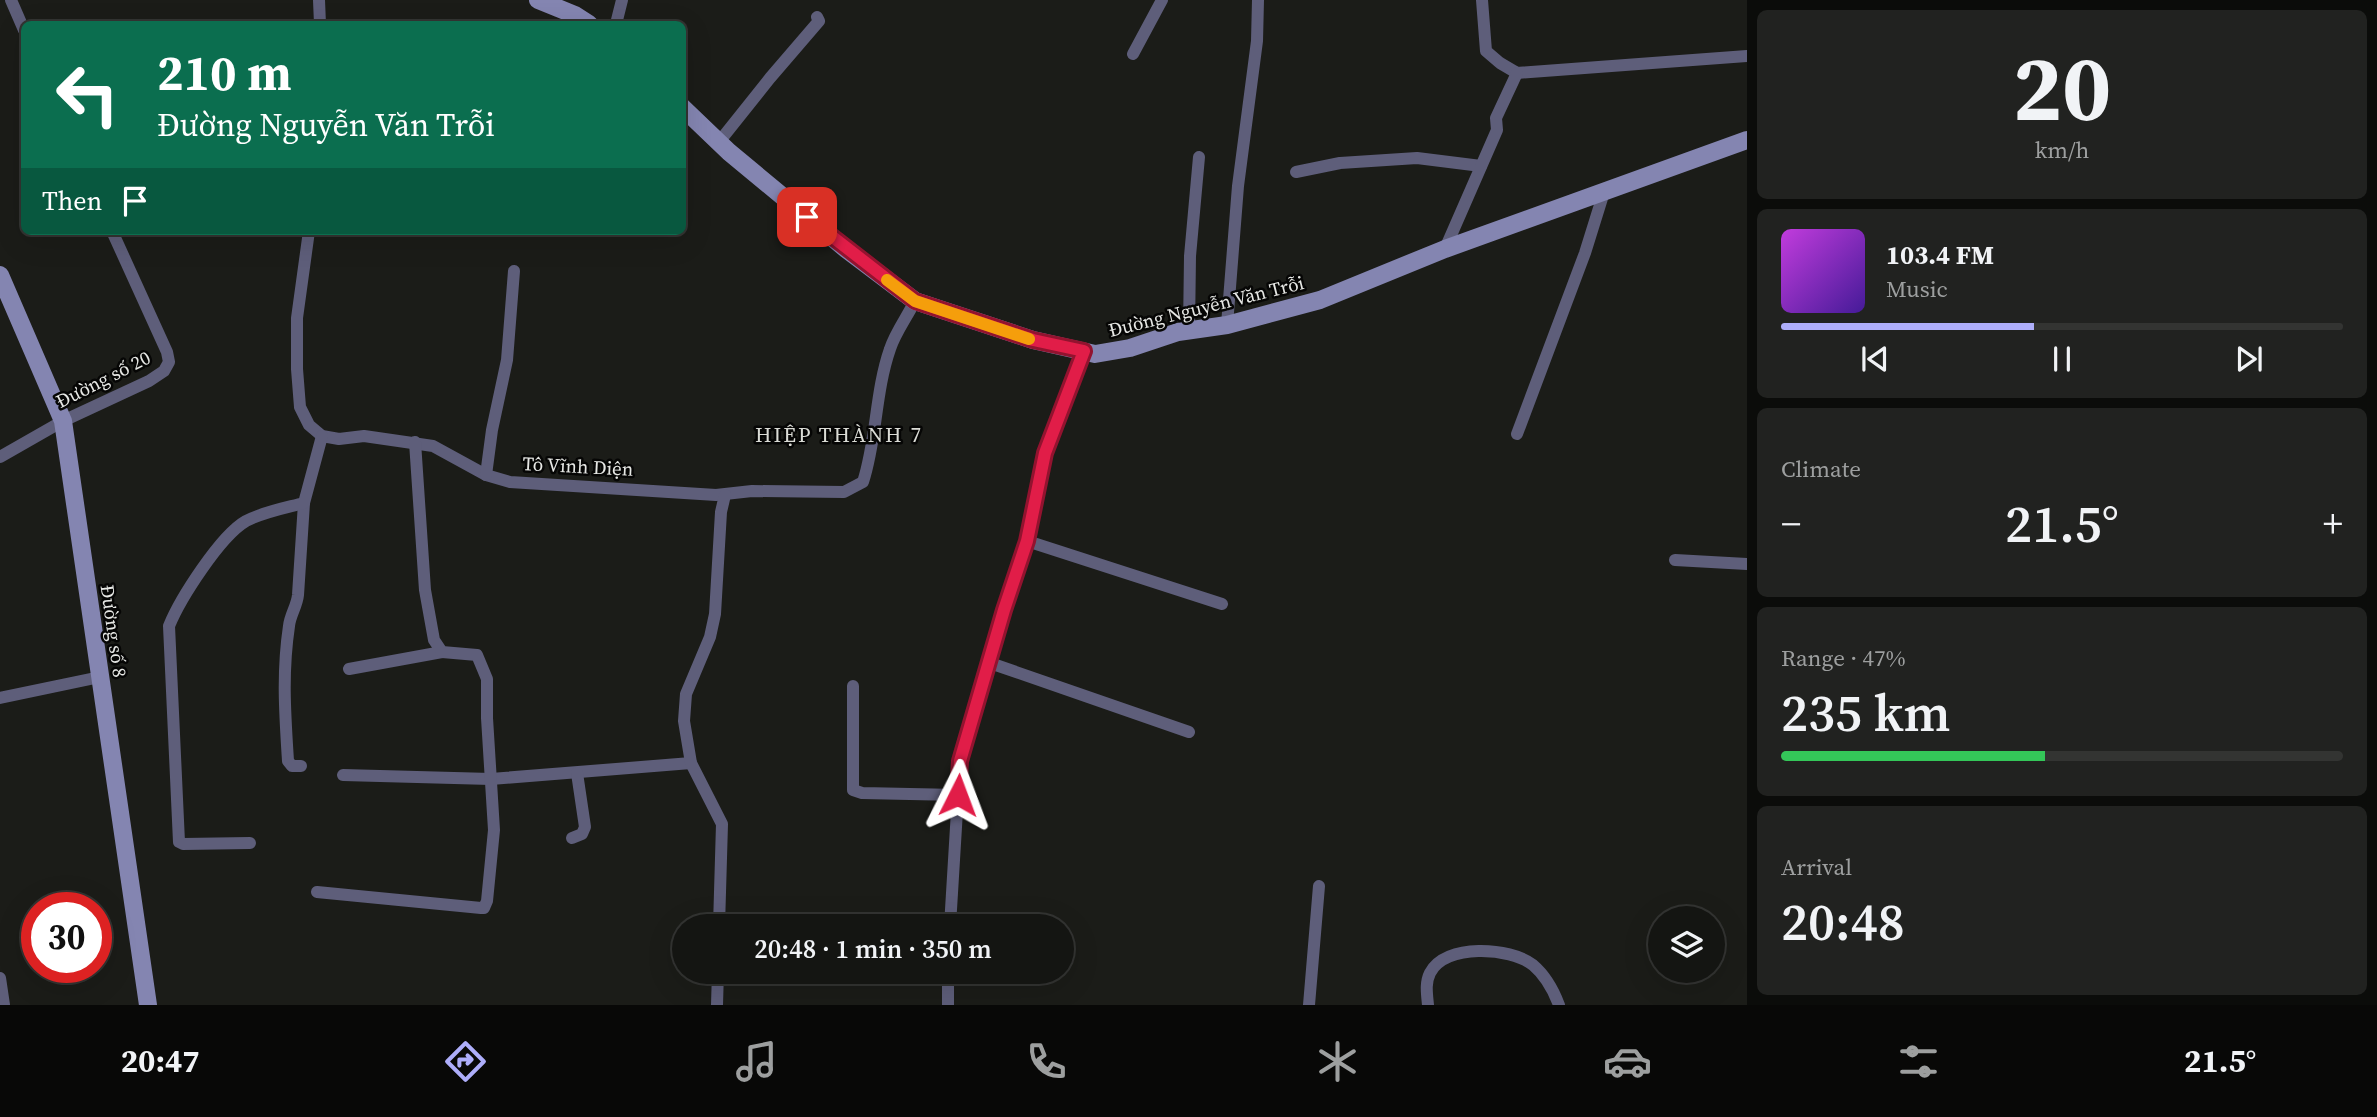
<!DOCTYPE html>
<html lang="en">
<head>
<meta charset="utf-8">
<style>
	body { margin:0; font-family:"Source Serif 4",serif; background:#212220; color:#f1f3f6; height:100vh; display:flex; flex-direction:column; font-size:26px; white-space:nowrap }
	* { box-sizing:border-box; margin:0 }
	p { font-size:23px; color:#9d9f9f }
	.icon { flex:none; width:38px; height:38px; fill:none; stroke:currentColor; stroke-width:2; stroke-linecap:round; stroke-linejoin:round }
	.map { position:relative; flex:1; overflow:hidden }
	.panel { display:flex; flex-direction:column; gap:10px; padding:10px; background:#0b0c0a; width:630px }
	.panel>* { flex:none }
	.hud { position:absolute; left:21px; top:21px; width:665px; height:214px; border-radius:10px; box-shadow:0 7px 28px #0002,0 0 0 2px #333432; background:#0b6e4f; color:#fff; overflow:hidden }
	.tools { position:absolute; left:1648px; top:906px; display:grid; gap:14px }
	.tools a { display:grid; place-items:center; width:77px; height:77px; border-radius:50%; background:#141512; box-shadow:0 7px 28px #0002,0 0 0 2px #333432; font-size:35px }
	.speed { position:absolute; left:21px; top:892px; display:flex; gap:14px; font-size:35px; font-weight:700; text-align:center }
	.speed>* { display:grid; place-content:center; width:91px; height:91px; border-radius:50%; background:#141512; box-shadow:0 7px 28px #0002,0 0 0 2px #333432; line-height:1 }
	.speed .limit { border:10px solid #d22; background:#fff; color:#111 }
	.pin { position:absolute; display:grid; place-items:center; width:60px; height:60px; color:#fff; margin:-30px; border-radius:14px; box-shadow:0 4px 10px #0006 }
	.me { position:absolute; width:77px; margin:-38px; rotate:3deg; stroke-linejoin:round; filter:drop-shadow(0 0 5px #0008) }
	.turn { display:flex; align-items:center; gap:24px; height:147px; padding:0 21px; font-size:32px }
	.turn .icon { width:91px; height:91px; stroke-width:2.5 }
	.turn b { display:block; font-size:49px; line-height:60px }
	.then { display:flex; align-items:center; height:66px; padding:0 21px; background:#0003; gap:14px; font-size:26px }
	.big { font-size:52px; font-weight:600; line-height:1.1 }
	.panel .widget { flex:1; display:flex; flex-direction:column; justify-content:center; gap:10px; min-width:0; padding:0 24px; border-radius:10px; background:#212220 }
	.panel .dial { align-items:center; gap:0 }
	.dial b { font-size:91px; line-height:1 }
	.song { display:flex; align-items:center; gap:21px }
	.cover { width:84px; height:84px; border-radius:10px; background:linear-gradient(135deg,hsl(290 70% 55%),hsl(260 70% 35%)) }
	.played { height:7px; border-radius:4px; background:linear-gradient(90deg,#aeaefa 45%,#333432 45%) }
	.keys { display:flex; justify-content:space-around; direction:ltr }
	.heat { display:flex; justify-content:space-between; align-items:center; font-size:38px; direction:ltr }
	.charge { height:10px; border-radius:5px; background:linear-gradient(90deg,#34c759 47%,#333432 0) }
	.trip { position:absolute; left:672px; top:914px; width:402px; height:70px; border-radius:35px; background:#141512; box-shadow:0 7px 28px #0002,0 0 0 2px #333432; font-weight:600; line-height:70px; text-align:center }
	.dock { display:flex; height:112px; justify-content:space-around; align-items:center; background:#080807; color:#9d9f9f }
	.dock .icon { width:49px; height:49px }
	.dock .current { color:#aeaefa }
	.dock b { font-size:32px; color:#f1f3f6 }
	main { display:flex; flex:1; min-height:0 }
	.map>svg:first-child { display:block }
</style>
</head>
<body>
<main>
<div class="map">
<svg width="1747" height="1005" viewBox="0 0 1747 1005">
	<rect width="100%" height="100%" fill="#1b1c18"/>
	<g fill="none" stroke-linecap="round" stroke-linejoin="round">
		<g stroke="#5e5e7a" stroke-width="12">
			<polyline points="11,0 24,30"/>
			<polyline points="319,0 320,24"/>
			<polyline points="1482,0 1486,51 1500,63 1517,73 1747,56"/>
			<polyline points="616,24 622,0"/>
			<polyline points="1133,54 1162,0"/>
			<polyline points="719,142 770,78 819,21 817,17"/>
			<polyline points="1296,172 1340,163 1417,158 1481,166"/>
			<path d="M309 231 297 318V369L300 407 309 425 322 436 339 439 364 436 433 446 486 475 510 482 716 495 752 491 844 492 863 482C877 439 875 392 890 349 895 333 907 317 915 301"/>
			<polyline points="1445,249 1497,130 1496,118 1517,73"/>
			<polyline points="1227,325 1238,186 1257,41 1258,0"/>
			<polyline points="1189,330 1190,256 1199,157"/>
			<polyline points="1517,434 1585,253 1604,192"/>
			<polyline points="0,457 63,421 149,381 164,371 169,362 167,352 112,231"/>
			<polyline points="486,475 492,430 507,360 514,271"/>
			<polyline points="1027,541 1222,604"/>
			<polyline points="1675,560 1747,564"/>
			<polyline points="990,663 1189,732"/>
			<polyline points="349,669 442,652"/>
			<polyline points="853,686 853,790 862,793 958,795"/>
			<polyline points="0,698 100,677"/>
			<path d="M301 766H292L288 761C285 714 282 673 289 626 290 615 297 606 298 595L304 503"/>
			<polyline points="343,775 491,779 691,763"/>
			<polyline points="572,838 582,834 585,827 577,773"/>
			<path d="M250 843 183 844 179 842 169 626C180 599 220 536 246 521 263 512 285 508 304 503L322 436"/>
			<polyline points="317,892 481,908 484,908 487,901 494,830 487,718 487,679 477,655 442,652 434,640 425,590 415,442"/>
			<polyline points="719,926 722,824 691,763 684,721 686,694 710,637 715,614 721,512 725,495"/>
			<polyline points="950,926 960,761 1004,610 1027,541 1046,453 1084,351"/>
			<polyline points="0,978 4,1005"/>
			<polyline points="717,1005 718,971"/>
			<polyline points="948,1005 948,971"/>
			<polyline points="1309,1005 1319,886"/>
			<path d="M1428 1005C1427 994 1425 983 1430 973 1445 943 1510 947 1533 965 1546 976 1553 989 1559 1005"/>
		</g>
		<g stroke="#8485b1" stroke-width="18">
			<polyline points="538,0 575,15 589,24"/>
			<polyline points="682,107 729,152 846,249 915,301 1033,340 1095,354 1130,348 1178,332 1227,325 1320,300 1445,249 1747,140"/>
			<polyline points="0,275 63,421 148,1005"/>
		</g>
	</g>
	<g fill="none" stroke-linecap="round" stroke-linejoin="round">
		<defs>
			<polyline id="route" points="807,217 915,301 1033,340 1084,351 1045,453 1027,541 1004,610 960,761 958,795"/>
		</defs>
		<use href="#route" stroke="#92132f" stroke-width="18"/>
		<use href="#route" stroke="#e11d48" stroke-width="12"/>
		<polyline stroke="#f59e0b" stroke-width="12" points="887,280 915,301 1029,339"/>
	</g>
	<g text-anchor="middle" stroke-width="5" stroke-linejoin="round" paint-order="stroke">
		<g font-size="19" fill="#e7e8e5" stroke="#060605">
			<text transform="translate(1206 306) rotate(-14)" y="7">Đường Nguyễn Văn Trỗi</text>
			<text transform="translate(103 379) rotate(-27)" y="7">Đường số 20</text>
			<text transform="translate(578 466) rotate(3)" y="7">Tô Vĩnh Diện</text>
			<text transform="translate(114 631) rotate(82)" y="7">Đường số 8</text>
		</g>
		<g font-size="21" letter-spacing="2" fill="#dbdcd6" stroke="#060605">
			<text x="839" y="442">HIỆP THÀNH 7</text>
		</g>
	</g>
</svg>
<div class="tools">
<a><svg class="icon" aria-label="layers" viewBox="0 0 24 24"><path d="M12 4l9 5-9 5-9-5zM3 14l9 5 9-5"/></svg></a>
</div>
<div class="speed"><div class="limit">30</div></div>
<div class="pin" style="left:807px;top:217px;background:#d93025"><svg class="icon" aria-label="arrive" viewBox="0 0 24 24"><path d="M6 21V4h12l-3 4 3 4H6"/></svg></div>
<svg class="me" style="left:958px;top:795px" viewBox="-20 -20 40 40"><path d="M0-17L14 15 0 8-14 15z" fill="#e11d48" stroke="#fff" stroke-width="4"/></svg>
<div class="trip">20:48 · 1 min · 350 m</div>
<div class="hud">
<div class="turn"><svg class="icon" aria-label="left" viewBox="0 0 24 24"><path d="M17 20v-9H6M10 6l-5 5 5 5"/></svg><div><b>210 m</b>Đường Nguyễn Văn Trỗi</div></div>
<div class="then">Then<svg class="icon" aria-label="arrive" viewBox="0 0 24 24"><path d="M6 21V4h12l-3 4 3 4H6"/></svg></div>
</div>
</div>
<section class="panel">
<div class="widget dial"><b>20</b><p>km/h</p></div>
<div class="widget">
<div class="song"><i class="cover"></i><div><b>103.4 FM</b><p>Music</p></div></div>
<div class="played"></div>
<div class="keys"><svg class="icon" aria-label="previous" viewBox="0 0 24 24"><path d="M18 5L8 12l10 7zM5 5v14"/></svg><svg class="icon" aria-label="pause" viewBox="0 0 24 24"><path d="M8 5v14M16 5v14"/></svg><svg class="icon" aria-label="next" viewBox="0 0 24 24"><path d="M6 5l10 7-10 7zM19 5v14"/></svg></div>
</div>
<div class="widget"><p>Climate</p>
<div class="heat"><a>−</a><b class="big">21.5°</b><a>+</a></div>
</div>
<div class="widget"><p>Range · 47%</p><b class="big">235 km</b><div class="charge"></div></div>
<div class="widget"><p>Arrival</p><b class="big">20:48</b></div>
</section>
</main>
<nav class="dock">
<b>20:47</b>
<svg class="icon current" aria-label="directions" viewBox="0 0 24 24"><path d="M12 3l9 9-9 9-9-9zM9 14v-3h6M13 9l2 2-2 2"/></svg>
<svg class="icon" aria-label="music" viewBox="0 0 24 24"><path d="M9 18V5l10-2v13"/><circle cx="6" cy="18" r="3"/><circle cx="16" cy="16" r="3"/></svg>
<svg class="icon" aria-label="phone" viewBox="0 0 24 24"><path d="M5 4h4l2 5-3 2q2 4 5 5l2-3 5 2v4C11 20 4 13 5 4z"/></svg>
<svg class="icon" aria-label="climate" viewBox="0 0 24 24"><path d="M12 3v18M4 7l16 10M4 17L20 7"/></svg>
<svg class="icon" aria-label="car" viewBox="0 0 24 24"><path d="M5 17H2v-5l4-1 3-4h7l3 4 3 1v5h-3M9 17h6M6 11h13"/><circle cx="7" cy="17" r="2"/><circle cx="17" cy="17" r="2"/></svg>
<svg class="icon" aria-label="filters" viewBox="0 0 24 24"><path d="M4 7h16M4 17h16"/><circle cx="9" cy="7" r="2"/><circle cx="15" cy="17" r="2"/></svg>
<b>21.5°</b>
</nav>
</body>
</html>
